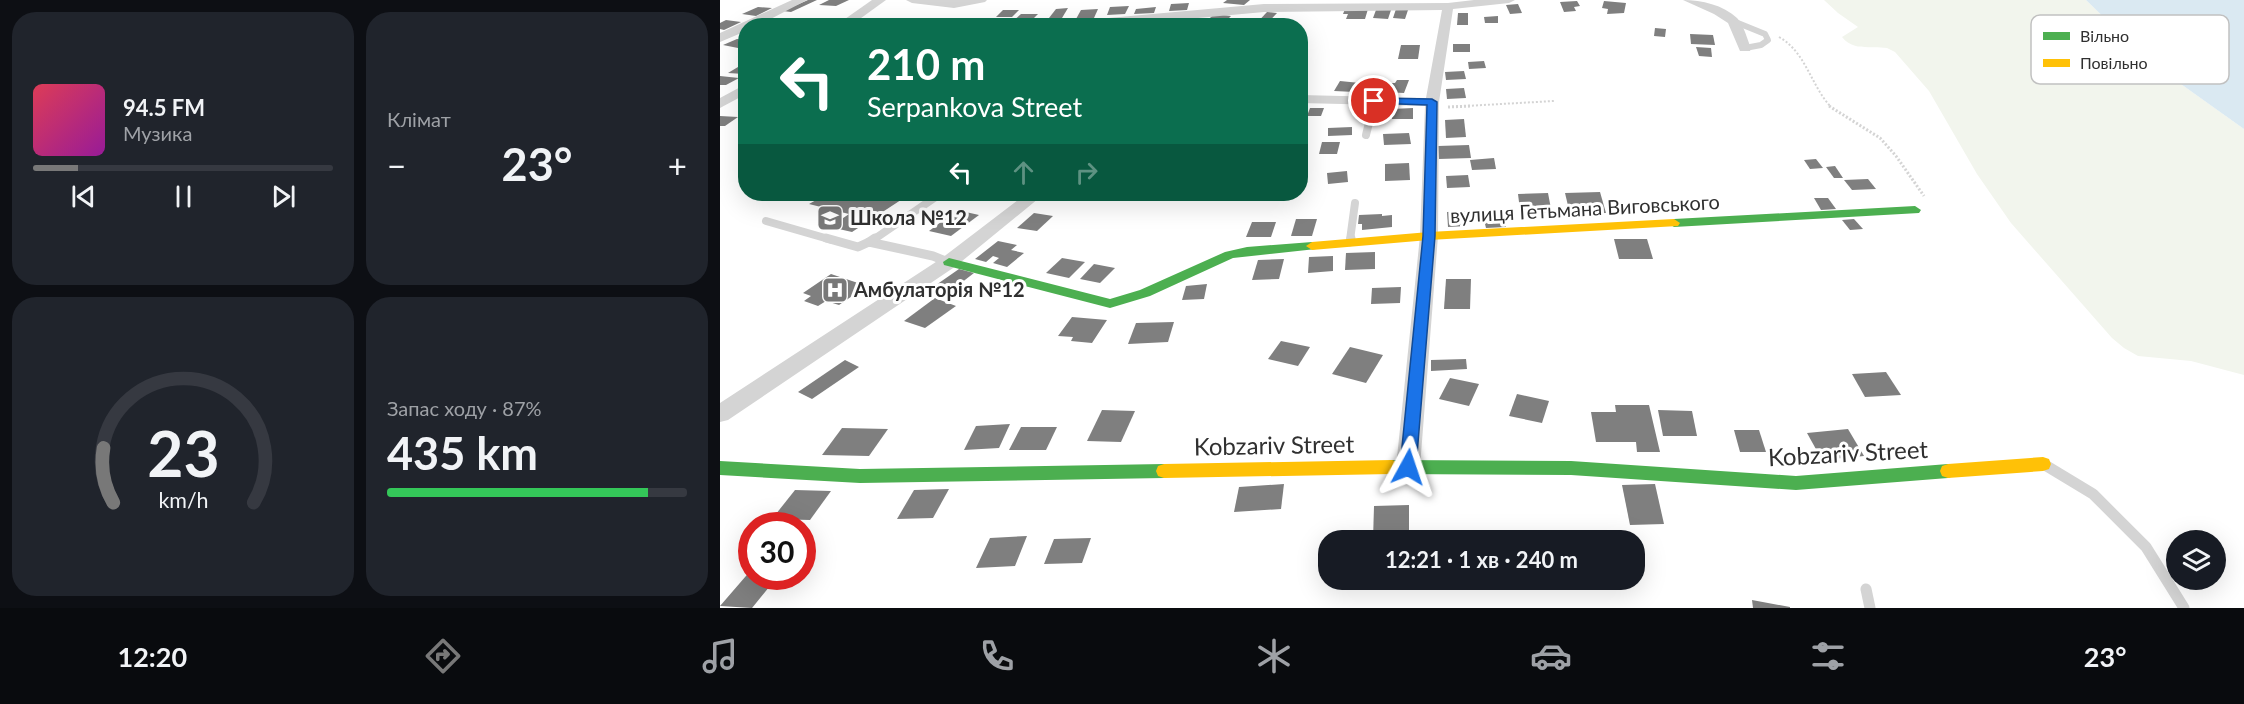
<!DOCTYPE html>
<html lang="uk">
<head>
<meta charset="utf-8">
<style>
	body { margin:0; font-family:Lato,sans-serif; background:#20242c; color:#f1f3f6; height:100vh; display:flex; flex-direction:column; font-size:22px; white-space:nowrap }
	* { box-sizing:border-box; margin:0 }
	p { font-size:20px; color:#9ea1a6 }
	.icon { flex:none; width:33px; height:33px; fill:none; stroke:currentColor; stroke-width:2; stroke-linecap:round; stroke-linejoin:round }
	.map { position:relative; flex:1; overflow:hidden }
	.drawer { display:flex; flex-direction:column; gap:12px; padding:12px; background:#0d0f14; width:720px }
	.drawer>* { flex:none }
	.hud { position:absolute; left:18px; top:18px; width:570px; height:183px; border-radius:24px; box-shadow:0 6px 24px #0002; background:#0b6e4f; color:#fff; overflow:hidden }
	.tools { position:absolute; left:1446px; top:530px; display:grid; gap:12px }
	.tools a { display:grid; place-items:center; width:60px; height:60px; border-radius:50%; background:#171b24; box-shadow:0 6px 24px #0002; font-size:30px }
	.speed { position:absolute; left:18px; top:512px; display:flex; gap:12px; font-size:30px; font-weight:700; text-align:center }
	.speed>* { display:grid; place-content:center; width:78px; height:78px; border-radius:50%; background:#171b24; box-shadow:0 6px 24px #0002; line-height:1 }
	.speed .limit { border:9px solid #d22; background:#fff; color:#111 }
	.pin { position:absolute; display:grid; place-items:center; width:51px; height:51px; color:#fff; margin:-26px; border:3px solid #fff; border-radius:50%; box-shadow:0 2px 6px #0007 }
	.me { position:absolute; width:66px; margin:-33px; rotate:5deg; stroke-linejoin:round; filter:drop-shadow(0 0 4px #0008) }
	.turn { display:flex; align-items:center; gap:21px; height:126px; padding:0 30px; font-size:27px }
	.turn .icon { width:78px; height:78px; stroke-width:2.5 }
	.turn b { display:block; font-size:42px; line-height:51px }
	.lanes { display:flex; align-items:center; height:57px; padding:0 30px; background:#0003; justify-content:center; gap:30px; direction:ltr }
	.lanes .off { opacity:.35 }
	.big { font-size:45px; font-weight:700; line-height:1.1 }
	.drawer .widget { flex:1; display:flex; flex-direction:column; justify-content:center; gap:9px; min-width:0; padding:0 21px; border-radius:24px; background:#20242c }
	.drawer .dial { align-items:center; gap:0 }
	.dial svg { height:156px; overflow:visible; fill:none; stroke:#363941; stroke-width:7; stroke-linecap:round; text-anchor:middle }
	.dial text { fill:#f1f3f6; stroke:none }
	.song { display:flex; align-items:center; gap:18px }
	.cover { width:72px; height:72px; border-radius:9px; background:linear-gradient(135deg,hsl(350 70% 55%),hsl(300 70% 35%)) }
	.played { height:6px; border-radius:3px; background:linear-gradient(90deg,#787878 15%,#363941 15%) }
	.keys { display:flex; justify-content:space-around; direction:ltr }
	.heat { display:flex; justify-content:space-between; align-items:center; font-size:33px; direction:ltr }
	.charge { height:9px; border-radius:4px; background:linear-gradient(90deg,#34c759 87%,#363941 0) }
	.drawer .tiles { flex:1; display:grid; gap:12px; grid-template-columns:repeat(2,1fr) }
	.trip { position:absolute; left:598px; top:530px; width:327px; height:60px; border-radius:24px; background:#171b24; box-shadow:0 6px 24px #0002; font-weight:700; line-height:60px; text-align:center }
	.menu { display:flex; height:96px; justify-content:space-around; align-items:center; background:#090b0e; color:#9ea1a6 }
	.menu .icon { width:42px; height:42px }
	.menu .on { color:#787878 }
	.menu b { font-size:27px; color:#f1f3f6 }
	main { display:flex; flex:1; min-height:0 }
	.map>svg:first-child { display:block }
</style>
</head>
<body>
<main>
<section class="drawer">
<div class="tiles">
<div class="widget">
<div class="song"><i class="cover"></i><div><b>94.5 FM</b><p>Музика</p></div></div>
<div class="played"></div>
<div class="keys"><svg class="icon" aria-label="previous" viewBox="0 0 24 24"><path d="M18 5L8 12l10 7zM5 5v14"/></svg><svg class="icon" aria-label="pause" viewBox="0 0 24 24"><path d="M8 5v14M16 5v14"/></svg><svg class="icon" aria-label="next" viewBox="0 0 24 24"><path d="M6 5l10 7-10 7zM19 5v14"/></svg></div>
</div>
<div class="widget"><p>Клімат</p>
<div class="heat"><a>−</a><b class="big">23°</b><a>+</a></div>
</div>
<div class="widget dial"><svg viewBox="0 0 100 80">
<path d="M14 69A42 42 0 1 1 86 69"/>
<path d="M14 69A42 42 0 0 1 9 41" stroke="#787878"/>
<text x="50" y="56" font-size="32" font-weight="700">23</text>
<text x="50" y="72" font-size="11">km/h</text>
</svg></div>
<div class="widget"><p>Запас ходу · 87%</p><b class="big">435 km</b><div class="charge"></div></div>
</div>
</section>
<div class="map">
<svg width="1524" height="608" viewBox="0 0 1524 608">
	<rect width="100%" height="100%" fill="#fff"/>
	<path fill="#f2f5ed" d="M1104 0H1366L1430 62 1524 129V375L1471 361 1418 356 1404 348 1392 338 1291 223 1257 174 1209 91 1175 52 1167 48C1150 45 1134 52 1122 37L1138 27 1118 13Z"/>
	<polygon fill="#dae9f2" points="1366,0 1524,0 1524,129 1430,62"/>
	<g fill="#7f7f7f">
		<polygon points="88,0 97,0 71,12 63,11"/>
		<polygon points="109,0 129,0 116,6 99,5"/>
		<polygon points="507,0 530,0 524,5 503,3"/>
		<polygon points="857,1 860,6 854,7 856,11 844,12 840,2"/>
		<polygon points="884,1 906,3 904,13 887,14 888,9 882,8"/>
		<polygon points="469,3 467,10 449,11 451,4"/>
		<polygon points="798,4 802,13 790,14 786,5"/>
		<polygon points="409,6 405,14 387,15 390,7"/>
		<polygon points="38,7 52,8 36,16 22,14"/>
		<polygon points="436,7 434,13 414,14 416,9"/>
		<polygon points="348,8 342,18 329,18 336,9"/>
		<polygon points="378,9 374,18 356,19 361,10"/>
		<polygon points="625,9 648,9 645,19 626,19 628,14 623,14"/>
		<polygon points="676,9 688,10 685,19 673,18"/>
		<polygon points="283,10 299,10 292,17 276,17"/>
		<polygon points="656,10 671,10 668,19 653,18"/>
		<polygon points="547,12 557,13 545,26 534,26"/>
		<polygon points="738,13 748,13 748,25 737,25"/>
		<polygon points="301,14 318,14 311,21 293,21"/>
		<polygon points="494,14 511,16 502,25 485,23"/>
		<polygon points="778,16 778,23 765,23 764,17"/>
		<polygon points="148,18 161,18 151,26 136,26"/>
		<polygon points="6,20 21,22 4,30 0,29 0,23"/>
		<polygon points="232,20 248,20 242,26 226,26"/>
		<polygon points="935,28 946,29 945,37 934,36"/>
		<polygon points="970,34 993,35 995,45 971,44"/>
		<polygon points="17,39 26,40 26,45 18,48 3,45"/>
		<rect x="733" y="44" width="17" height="8"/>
		<polygon points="681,45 700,45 698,59 678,59"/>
		<polygon points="976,47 991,48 992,57 979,56"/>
		<polygon points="764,61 766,68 749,69 748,62"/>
		<polygon points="23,64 26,64 24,74 8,73"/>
		<polygon points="744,71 746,79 726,80 725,72"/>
		<polygon points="0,76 19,78 6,85 0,85"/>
		<polygon points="677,80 689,80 684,93 665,92 668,83 675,83"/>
		<polygon points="620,81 640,83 635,92 614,91"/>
		<polygon points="744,88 746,98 727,99 726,89"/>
		<polygon points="590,108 604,108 601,116 587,116"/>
		<polygon points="693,108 693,119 672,119 672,109"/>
		<polygon points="0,116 18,117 5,126 0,126"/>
		<polygon points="744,119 746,137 726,138 725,120"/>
		<polygon points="632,127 632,135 608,136 608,128"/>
		<polygon points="689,133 691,144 664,145 663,134"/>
		<polygon points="602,142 620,142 617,154 599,154"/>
		<polygon points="749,145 751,158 719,159 718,146"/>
		<polygon points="774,158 776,169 752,170 750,160"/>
		<polygon points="1096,159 1103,168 1090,169 1084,160"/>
		<polygon points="689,163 690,180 665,181 665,164"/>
		<polygon points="1115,166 1123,178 1114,178 1106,167"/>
		<polygon points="627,171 628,182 608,184 607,173"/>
		<polygon points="748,175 750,187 727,188 726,176"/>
		<polygon points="1148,179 1156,189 1132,190 1124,180"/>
		<polygon points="880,192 886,213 850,214 845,193"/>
		<polygon points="828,193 832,214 810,215 809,210 800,210 798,194"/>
		<polygon points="107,194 190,194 132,232 110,227 129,214 89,204"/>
		<polygon points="502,194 525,194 521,200 499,199"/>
		<polygon points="1094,198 1108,198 1116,209 1101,210"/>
		<polygon points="237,210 259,215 231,236 209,231"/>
		<polygon points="745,211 747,226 728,227 727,212"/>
		<polygon points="314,213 333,216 317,231 297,228"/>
		<polygon points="662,214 662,216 672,215 672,227 642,230 642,224 638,224 639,215"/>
		<polygon points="782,218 786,227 766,228 764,220"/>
		<polygon points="576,219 597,219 592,236 571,236"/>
		<polygon points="1134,219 1143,229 1130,230 1122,220"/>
		<polygon points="532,222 556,222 551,237 526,237"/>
		<polygon points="894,239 927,239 933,259 899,259"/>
		<polygon points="278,241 297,245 291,250 304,253 287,267 273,263 279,258 273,256 266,262 255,259"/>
		<polygon points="655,252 655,269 625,270 626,253"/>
		<polygon points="613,256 613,271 588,273 589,257"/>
		<polygon points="342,258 365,262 349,278 326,273"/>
		<polygon points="564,259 559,279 532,280 538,260"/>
		<polygon points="374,264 395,268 380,283 360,279"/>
		<polygon points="239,269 254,273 232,290 216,285"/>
		<polygon points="111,274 147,286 119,305 106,301 98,306 84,301 91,296 83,293"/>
		<polygon points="726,279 751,279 750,309 724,309"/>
		<polygon points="487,284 484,299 462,300 466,286"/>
		<polygon points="681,287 680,303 651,304 652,288"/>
		<polygon points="215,298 236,306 205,328 184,321"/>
		<polygon points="352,317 387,320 372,343 351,341 353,337 338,336"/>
		<polygon points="454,322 448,342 408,344 416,323"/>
		<polygon points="561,341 590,347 578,366 548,359"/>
		<polygon points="630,347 663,355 646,383 612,374"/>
		<polygon points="746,359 747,369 711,371 711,360"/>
		<polygon points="125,360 139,367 92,399 78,392"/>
		<polygon points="1166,372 1181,395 1145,397 1132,374"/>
		<polygon points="730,378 759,384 749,406 719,399"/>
		<polygon points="797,394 829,401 822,423 789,416"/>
		<polygon points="895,405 929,405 940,452 917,452 916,442 876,442 871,412 896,412"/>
		<polygon points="382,410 415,411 401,442 367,441"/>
		<polygon points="938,410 972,411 977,436 943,436"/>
		<polygon points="290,424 279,448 244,450 256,426"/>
		<polygon points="301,427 337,427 326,450 289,450"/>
		<polygon points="122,428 168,429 149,456 102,455"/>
		<polygon points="1128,429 1144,456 1102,460 1087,433"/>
		<polygon points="1014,430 1039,430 1046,452 1020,452"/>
		<polygon points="564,484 561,509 514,512 519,487"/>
		<polygon points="935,484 944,524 910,525 902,485"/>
		<polygon points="229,489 213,518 177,519 194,490"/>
		<polygon points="75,490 111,491 90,520 52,519"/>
		<polygon points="689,505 689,540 653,540 654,506"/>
		<polygon points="307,536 295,566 256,568 270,538"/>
		<polygon points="371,538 362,563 324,564 334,539"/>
		<polygon points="32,569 32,576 58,576 32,608 0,606"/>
		<polygon points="1032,600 1070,607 1070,608 1033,608"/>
	</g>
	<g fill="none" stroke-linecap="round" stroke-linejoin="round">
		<g stroke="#d4d4d4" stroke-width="2" stroke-dasharray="2 2" stroke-linecap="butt">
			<path d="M1059 37C1086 52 1091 86 1111 107"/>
			<polyline points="728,107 834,101"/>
		</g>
		<g stroke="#d4d4d4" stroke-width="3" stroke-dasharray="2 2" stroke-linecap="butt">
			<polyline points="1109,106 1160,138 1176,156 1204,196"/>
			<polyline points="728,107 751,106"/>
		</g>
		<g stroke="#d4d4d4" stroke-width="6">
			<polyline points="1013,21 1045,34 1048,40 1041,45 1025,48"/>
			<polyline points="653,107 654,101"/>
		</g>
		<g stroke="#d4d4d4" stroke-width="8">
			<polyline points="646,135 653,106"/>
			<polyline points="46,221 112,240"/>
			<polyline points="153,240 220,194"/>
			<polyline points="630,240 635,203"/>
		</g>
		<g stroke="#d4d4d4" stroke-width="9">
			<polyline points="106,238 138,247 149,242 213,256 228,262"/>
			<polyline points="149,242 155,238"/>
			<polyline points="630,242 631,238"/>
		</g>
		<g stroke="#d4d4d4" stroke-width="11">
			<polyline points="1325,465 1373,494 1426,547 1464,608"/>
			<polyline points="1146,589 1150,608"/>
		</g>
		<g fill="#d4d4d4" fill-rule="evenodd">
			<polygon points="72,0 87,0 37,26 26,26 26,31 0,42 0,33"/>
			<polygon points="152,0 166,0 130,26 115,26"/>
			<polygon points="186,0 267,0 265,2 234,8 192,3"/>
			<polygon points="754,0 795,0 789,3 733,9 719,102 718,236 700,467 696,474 688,477 680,474 676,467 700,236 705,106 580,103 580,95 706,98 722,10 544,12 390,26 338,26 344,22 544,4 728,3"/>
			<path d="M963 0C982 0 1003 5 1017 18 1024 25 1027 39 1031 48L1030 51H1020L1008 23 994 14Z"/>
			<polygon points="26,84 26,94 0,108 0,98"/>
			<polygon points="306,194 324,194 236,266 8,420 0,422 0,403 222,258"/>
		</g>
		<g fill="#4caf50" fill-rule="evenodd">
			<polygon points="1195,206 1201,210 1199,213 954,227 948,223 954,219"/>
			<polygon points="592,242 596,243 598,246 596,249 513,258 430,296 390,308 224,265 223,262 229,258 390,299 420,290 505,252 527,247"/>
			<polygon points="672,460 851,461 1076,476 1228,464 1234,466 1236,471 1234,476 1228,478 1076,490 851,475 672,474 666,472 664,467 666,462"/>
			<polygon points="0,461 140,469 444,464 450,466 452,471 450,476 444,478 140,483 0,475"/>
		</g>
		<g fill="#ffc107" fill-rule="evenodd">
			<polygon points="954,219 960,223 958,226 709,240 592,250 586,246 592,242 709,232"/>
			<polygon points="1323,457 1329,459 1331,464 1329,469 1323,471 1228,478 1222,476 1220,471 1222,466 1228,464"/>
			<polygon points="672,460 678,462 680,467 678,472 672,474 444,478 438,476 436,471 438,466 444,464"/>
		</g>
	</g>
	<polygon fill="#1a73e8" stroke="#114b97" stroke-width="1.5" points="654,98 712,99 717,102 715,236 696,467 694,472 688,473 682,472 680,467 703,236 707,105 651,103 649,101"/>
	<defs>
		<symbol id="school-square" viewBox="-11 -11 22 22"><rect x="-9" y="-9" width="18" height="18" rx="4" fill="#787878" stroke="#fff"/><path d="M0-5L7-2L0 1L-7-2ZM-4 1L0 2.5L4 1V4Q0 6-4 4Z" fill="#fff"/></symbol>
		<symbol id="hospital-square" viewBox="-11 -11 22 22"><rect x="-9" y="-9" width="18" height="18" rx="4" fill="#787878" stroke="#fff"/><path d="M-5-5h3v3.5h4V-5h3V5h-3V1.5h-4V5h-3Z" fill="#fff"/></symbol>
	</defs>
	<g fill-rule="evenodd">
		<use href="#school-square" x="95" y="203" width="30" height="30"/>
		<use href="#hospital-square" x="100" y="275" width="30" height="30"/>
	</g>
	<g text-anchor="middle" stroke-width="6" stroke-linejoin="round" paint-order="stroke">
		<g font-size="20" fill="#303030" stroke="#fff">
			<text transform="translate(865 209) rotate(-3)" y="7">вулиця Гетьмана Виговського</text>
		</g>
		<g font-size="20" font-weight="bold" fill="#303030" stroke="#fff" text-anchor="start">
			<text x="130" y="225">Школа №12</text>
			<text x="134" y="297">Амбулаторія №12</text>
		</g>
		<g font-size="24" fill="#303030" stroke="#fff">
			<text transform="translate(554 446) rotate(-1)" y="8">Kobzariv Street</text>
			<text transform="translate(1128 454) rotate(-3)" y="8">Kobzariv Street</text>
		</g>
	</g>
	<rect x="1311" y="15" width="198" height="69" rx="9" fill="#fff" stroke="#c1c1c1" stroke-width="1.5"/>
	<rect x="1323" y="32" width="27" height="8" fill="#4caf50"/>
	<rect x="1323" y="59" width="27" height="8" fill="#ffc107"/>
	<g font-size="16" fill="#303030">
		<text x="1360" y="42">Вільно</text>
		<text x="1360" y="69">Повільно</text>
	</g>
</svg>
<div class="tools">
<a><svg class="icon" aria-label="layers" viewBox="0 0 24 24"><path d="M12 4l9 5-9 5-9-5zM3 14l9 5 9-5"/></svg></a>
</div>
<div class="speed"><div class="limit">30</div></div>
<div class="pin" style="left:654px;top:101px;background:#d93025"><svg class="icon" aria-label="arrive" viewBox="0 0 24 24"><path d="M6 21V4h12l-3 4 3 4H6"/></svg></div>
<svg class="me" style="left:688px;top:467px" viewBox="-20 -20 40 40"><path d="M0-17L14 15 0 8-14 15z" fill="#1a73e8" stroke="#fff" stroke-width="4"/></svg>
<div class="trip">12:21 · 1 хв · 240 m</div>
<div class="hud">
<div class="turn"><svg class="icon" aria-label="left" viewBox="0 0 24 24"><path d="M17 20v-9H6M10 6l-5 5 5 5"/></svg><div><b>210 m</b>Serpankova Street</div></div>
<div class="lanes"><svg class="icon" aria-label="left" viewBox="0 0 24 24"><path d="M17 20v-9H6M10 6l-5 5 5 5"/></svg><svg class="icon off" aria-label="ahead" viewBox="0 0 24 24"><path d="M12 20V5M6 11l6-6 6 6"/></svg><svg class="icon off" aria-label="right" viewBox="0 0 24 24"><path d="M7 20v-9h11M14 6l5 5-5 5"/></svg></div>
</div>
</div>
</main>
<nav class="menu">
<b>12:20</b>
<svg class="icon on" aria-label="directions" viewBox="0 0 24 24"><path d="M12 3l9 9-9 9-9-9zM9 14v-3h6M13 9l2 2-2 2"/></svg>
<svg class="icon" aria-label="music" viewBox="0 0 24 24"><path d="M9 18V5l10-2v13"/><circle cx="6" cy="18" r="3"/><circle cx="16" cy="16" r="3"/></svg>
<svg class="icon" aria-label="phone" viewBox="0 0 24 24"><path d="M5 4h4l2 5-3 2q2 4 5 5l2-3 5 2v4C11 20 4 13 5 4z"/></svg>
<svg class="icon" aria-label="climate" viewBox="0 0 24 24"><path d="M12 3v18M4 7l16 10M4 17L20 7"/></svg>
<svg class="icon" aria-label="car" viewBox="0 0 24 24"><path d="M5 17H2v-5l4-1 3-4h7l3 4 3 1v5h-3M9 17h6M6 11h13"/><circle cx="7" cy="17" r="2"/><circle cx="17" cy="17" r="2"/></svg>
<svg class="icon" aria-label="filters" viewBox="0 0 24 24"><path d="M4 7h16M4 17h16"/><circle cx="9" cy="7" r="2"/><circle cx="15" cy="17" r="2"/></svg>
<b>23°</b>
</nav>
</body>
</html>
